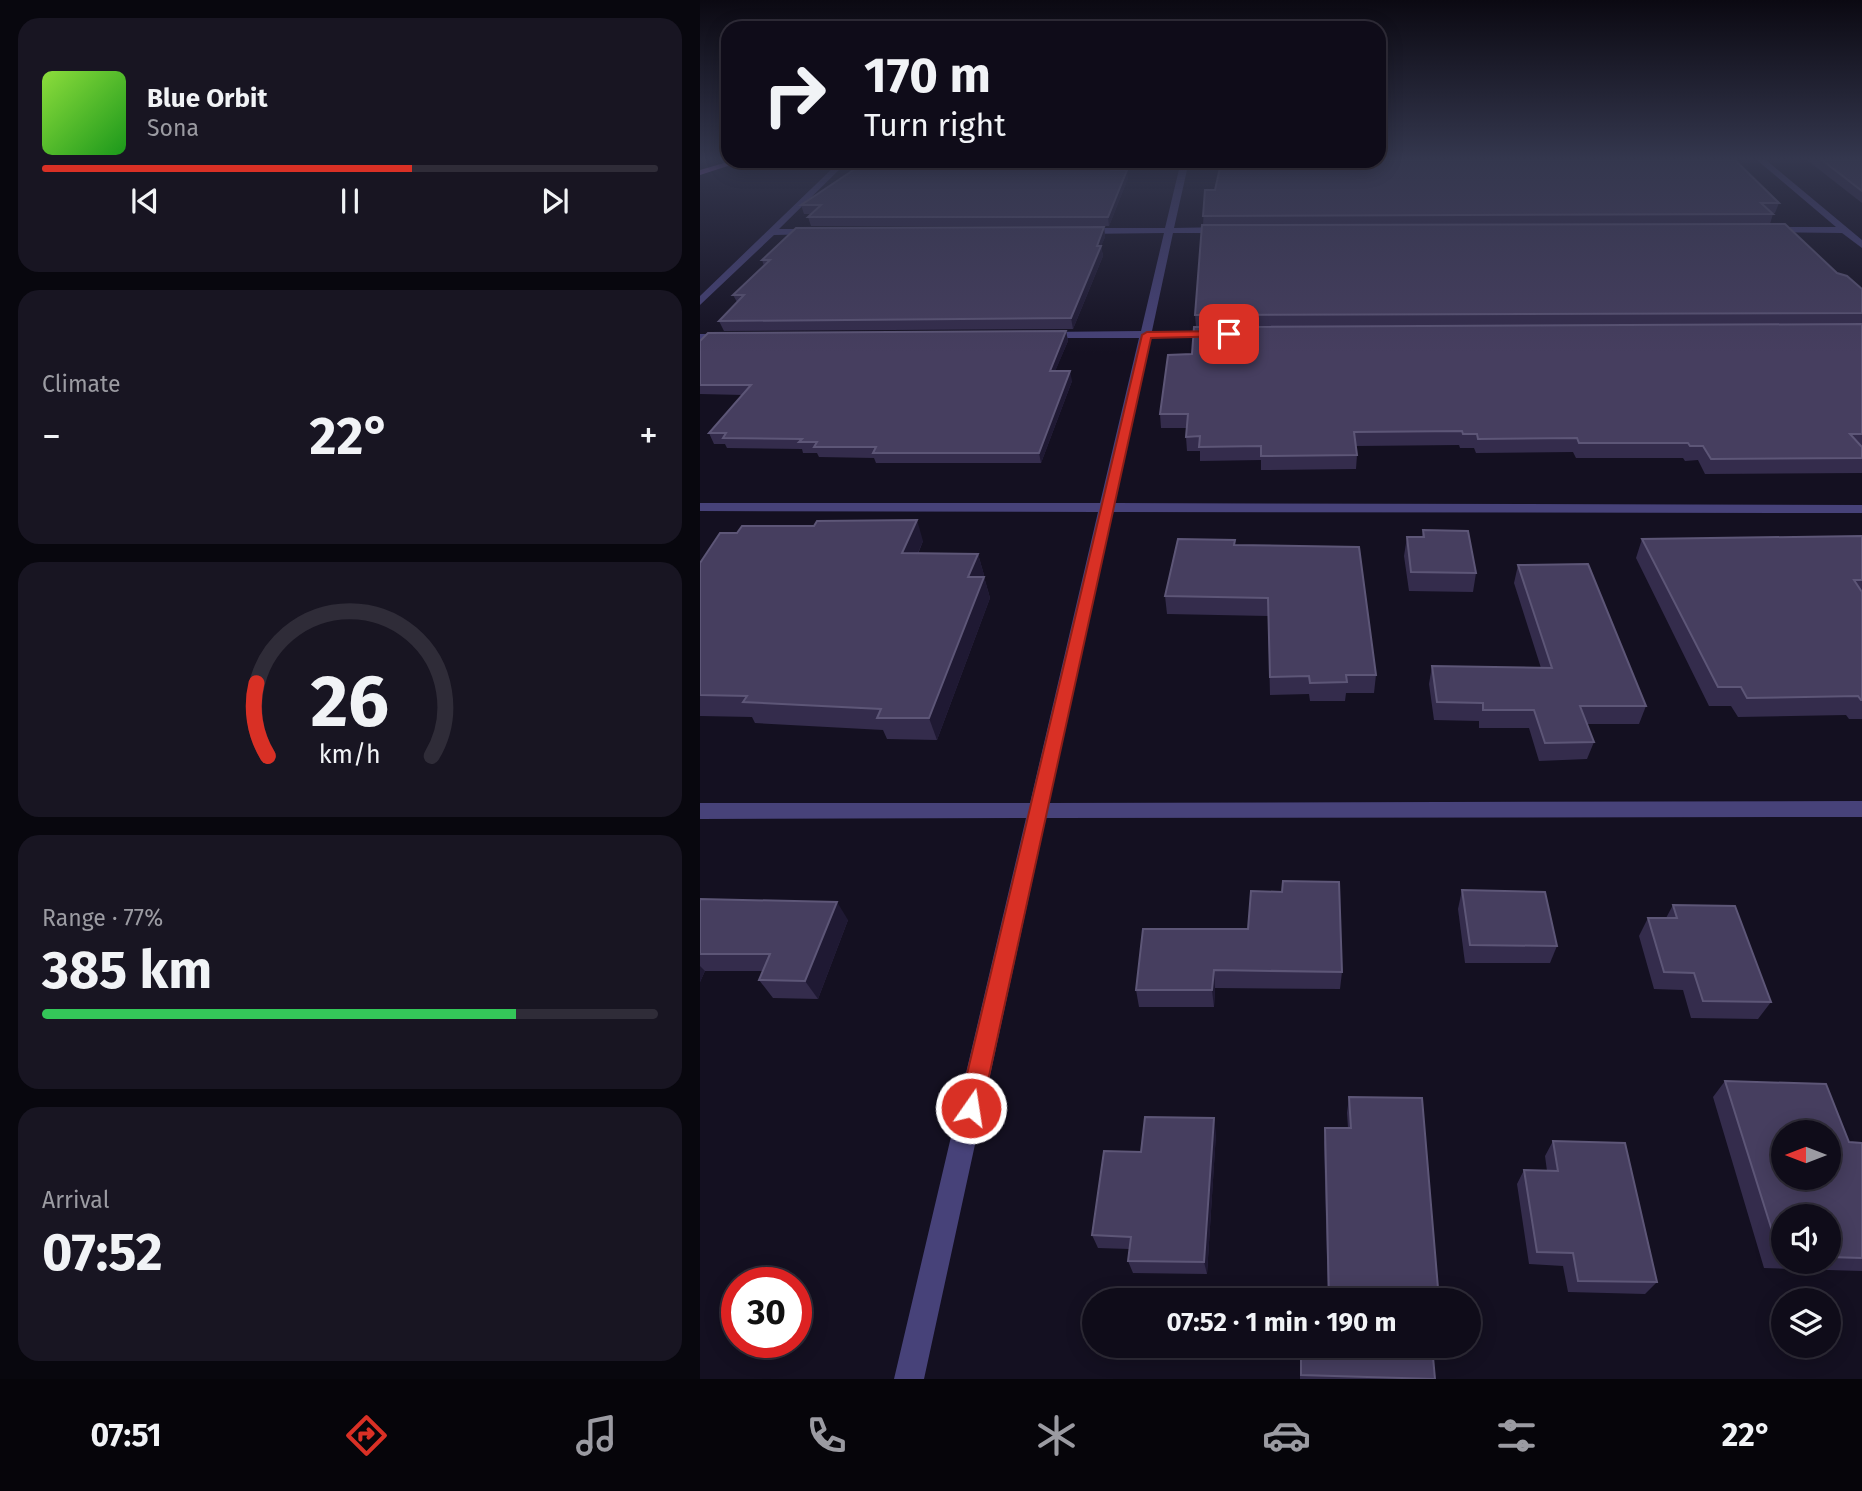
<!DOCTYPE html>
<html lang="en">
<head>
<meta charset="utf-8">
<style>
	body { margin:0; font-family:"Fira Sans",sans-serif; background:#181522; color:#f1f3f6; height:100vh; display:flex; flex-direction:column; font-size:26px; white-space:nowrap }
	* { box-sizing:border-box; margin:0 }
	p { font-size:23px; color:#9b9ba2 }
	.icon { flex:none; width:38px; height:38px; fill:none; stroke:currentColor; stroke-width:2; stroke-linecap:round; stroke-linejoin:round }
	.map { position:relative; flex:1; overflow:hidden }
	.panel { display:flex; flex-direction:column; gap:18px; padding:18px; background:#08070e; width:700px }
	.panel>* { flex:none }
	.top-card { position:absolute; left:21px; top:21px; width:665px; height:147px; border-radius:21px; box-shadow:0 4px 18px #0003,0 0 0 2px #2f2c38; background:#0f0c19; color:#f1f3f6; overflow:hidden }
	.needle { width:46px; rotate:270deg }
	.fabs { position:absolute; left:1071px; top:1120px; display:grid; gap:14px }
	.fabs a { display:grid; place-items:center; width:70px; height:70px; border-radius:50%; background:#0f0c19; box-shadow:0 4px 18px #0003,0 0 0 2px #2f2c38; font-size:35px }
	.speed { position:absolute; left:21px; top:1267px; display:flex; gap:14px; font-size:35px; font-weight:700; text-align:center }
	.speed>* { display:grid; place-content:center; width:91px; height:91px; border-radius:50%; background:#0f0c19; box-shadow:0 4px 18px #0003,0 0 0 2px #2f2c38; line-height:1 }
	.speed .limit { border:10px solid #d22; background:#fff; color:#111 }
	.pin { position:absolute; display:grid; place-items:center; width:60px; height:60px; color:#fff; margin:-30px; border-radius:14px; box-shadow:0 4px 10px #0006 }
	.me { position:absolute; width:77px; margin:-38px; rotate:13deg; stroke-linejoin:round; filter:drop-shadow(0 0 5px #0008) }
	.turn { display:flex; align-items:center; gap:24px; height:147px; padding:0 28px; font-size:32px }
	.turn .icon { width:91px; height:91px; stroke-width:2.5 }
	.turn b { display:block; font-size:49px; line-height:60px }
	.big { font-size:52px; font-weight:700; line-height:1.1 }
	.panel .tile { flex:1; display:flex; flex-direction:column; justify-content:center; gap:10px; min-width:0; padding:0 24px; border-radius:21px; background:#181522 }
	.panel .dial { align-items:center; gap:0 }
	.dial svg { height:182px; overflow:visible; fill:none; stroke:#2f2c38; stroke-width:7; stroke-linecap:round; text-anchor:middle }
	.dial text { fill:#f1f3f6; stroke:none }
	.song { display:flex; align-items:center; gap:21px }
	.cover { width:84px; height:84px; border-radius:10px; background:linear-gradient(135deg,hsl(90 70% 55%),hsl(120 70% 35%)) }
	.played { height:7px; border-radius:4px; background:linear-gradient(90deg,#d93025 60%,#2f2c38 60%) }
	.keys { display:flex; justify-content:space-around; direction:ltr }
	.heat { display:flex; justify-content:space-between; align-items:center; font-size:38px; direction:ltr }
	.charge { height:10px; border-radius:5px; background:linear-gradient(90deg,#34c759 77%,#2f2c38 0) }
	.trip { position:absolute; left:382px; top:1288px; width:399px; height:70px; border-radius:35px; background:#0f0c19; box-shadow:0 4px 18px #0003,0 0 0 2px #2f2c38; font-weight:700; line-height:70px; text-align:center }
	.tabs { display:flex; height:112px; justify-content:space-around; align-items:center; background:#06050a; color:#9b9ba2 }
	.tabs .icon { width:49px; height:49px }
	.tabs .on { color:#d93025 }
	.tabs b { font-size:32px; color:#f1f3f6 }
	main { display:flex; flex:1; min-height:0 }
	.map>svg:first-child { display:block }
</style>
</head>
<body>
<main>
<section class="panel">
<div class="tile">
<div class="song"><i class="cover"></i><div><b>Blue Orbit</b><p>Sona</p></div></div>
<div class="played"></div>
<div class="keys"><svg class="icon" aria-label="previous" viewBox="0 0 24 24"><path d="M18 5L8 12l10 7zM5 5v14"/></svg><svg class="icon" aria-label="pause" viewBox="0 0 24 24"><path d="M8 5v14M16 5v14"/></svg><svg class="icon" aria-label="next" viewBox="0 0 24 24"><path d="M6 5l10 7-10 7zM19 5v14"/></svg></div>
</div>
<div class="tile"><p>Climate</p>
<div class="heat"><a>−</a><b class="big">22°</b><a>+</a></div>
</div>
<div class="tile dial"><svg viewBox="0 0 100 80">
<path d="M14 69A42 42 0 1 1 86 69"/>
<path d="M14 69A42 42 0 0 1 9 37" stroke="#d93025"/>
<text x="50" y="56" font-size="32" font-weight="700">26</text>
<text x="50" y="72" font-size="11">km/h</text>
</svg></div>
<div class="tile"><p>Range · 77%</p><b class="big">385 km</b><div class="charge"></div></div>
<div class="tile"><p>Arrival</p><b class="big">07:52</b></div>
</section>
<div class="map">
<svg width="1162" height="1379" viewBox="0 0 1162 1379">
	<rect width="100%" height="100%" fill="#141021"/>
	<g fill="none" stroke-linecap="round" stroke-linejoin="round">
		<g fill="#474279" fill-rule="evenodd">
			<polygon points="1057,160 1066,160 1162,240 1162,248 1142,233 1065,232 1064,230 1068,227 1136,227"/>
			<polygon points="140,161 148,161 79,229 116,229 119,230 119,234 74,235 0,305 0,296"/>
			<polygon points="481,161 489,161 474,228 525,227 529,230 525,233 473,233 452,331 518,331 523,334 518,337 450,338 414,503 1162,505 1162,513 413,512 349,803 1162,801 1162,817 346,818 224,1379 194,1379 326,818 0,819 0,803 330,803 398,512 0,511 0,503 400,503 439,338 343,338 338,335 343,332 441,331 464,233 382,234 378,231 382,228 465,228"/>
			<polygon points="0,334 28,334 33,337 28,340 0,340"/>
		</g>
		<polygon fill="#c16beb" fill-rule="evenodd" points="31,161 43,161 0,175 0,170"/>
	</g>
	<g fill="#342c4c" fill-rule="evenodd">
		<polygon points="1107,160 1162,160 1162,203"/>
		<polygon points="418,165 416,170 428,178 409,226 111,226 108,217 111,214 104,214 101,205"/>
		<polygon points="505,190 1079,203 1075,213 1072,213 1073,214 1070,224 1137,273 1162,289 1162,473 1005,474 998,460 985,461 983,458 876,458 873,452 776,453 774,448 760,448 759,445 656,446 657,455 656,469 561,470 561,460 500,461 500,451 487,451 486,437 487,428 461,428 460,414 492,354 496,327 495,315 503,225"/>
		<polygon points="404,227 405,237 401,246 403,256 373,329 24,331 19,321 37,302 33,295 64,266 62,260"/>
		<polygon points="366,331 368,341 355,371 372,381 341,463 176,463 174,458 119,457 117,453 103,453 102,449 27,448 25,444 14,444 9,433 43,395 0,394 0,341"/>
		<polygon points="723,530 776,573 773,592 709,591 704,556 707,537 722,537"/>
		<polygon points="1162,536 1162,719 1149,719 1146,715 1038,717 1031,706 1009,706 936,558 942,539"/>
		<polygon points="535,540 535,545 676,675 674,693 646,693 645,701 610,701 609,694 570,695 568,616 467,614 465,596"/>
		<polygon points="223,541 218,554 278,554 284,575 283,577 284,577 290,598 237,740 187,739 183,730 55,723 52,717 0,716 0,563"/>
		<polygon points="818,565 946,706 939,724 887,724 894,742 887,759 839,761 829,728 779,728 779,721 734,720 729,684 732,666 841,668 814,583"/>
		<polygon points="762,890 857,946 850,963 765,963 758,909"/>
		<polygon points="0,899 148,920 118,999 73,998 59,980 63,971 5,971 0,982"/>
		<polygon points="973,905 1071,1002 1058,1019 991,1018 983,990 954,989 939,936 948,918 966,918"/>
		<polygon points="443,929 642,972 640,989 515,988 514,1007 439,1007 436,990"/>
		<path d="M1025 1081 1149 1142 1162 1143V1271L1064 1268 1013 1097ZM1083 1216H1129V1262H1083Z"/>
		<polygon points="649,1097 739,1300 628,1300 624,1143 625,1128 648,1128 647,1113"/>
		<polygon points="516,1133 507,1274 433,1273 428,1261 429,1249 398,1248 392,1235 441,1152"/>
		<polygon points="853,1141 957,1282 945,1294 868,1292 863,1266 829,1264 817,1184 824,1170 847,1171 845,1156"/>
		<polygon points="600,1346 732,1346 734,1379 600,1379"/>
	</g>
	<g fill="#1f1933">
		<polygon points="415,161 417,161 418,165 412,178 411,170"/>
		<polygon points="427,170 428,178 409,226 408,217"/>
		<polygon points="404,227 405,237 401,246 403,256 373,329 371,318"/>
		<polygon points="366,331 368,341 351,381 350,371"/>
		<polygon points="370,371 372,381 341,463 339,453"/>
		<polygon points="217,520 223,541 209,574 202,553"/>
		<polygon points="278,554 284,575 275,597 268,577"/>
		<polygon points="284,577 290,598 237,740 229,718"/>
		<polygon points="137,902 148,920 118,999 105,981"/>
		<polygon points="0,966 5,971 0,982"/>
		<polygon points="514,970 515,988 514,1007 512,990"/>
		<polygon points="514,1118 516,1133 507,1274 504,1262"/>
	</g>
	<g fill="#463e5f" stroke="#5d5677" stroke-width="2" fill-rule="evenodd">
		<polygon points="679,160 1035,160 1079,203 1061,203 1073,214 503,216 505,190 515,190 521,163 548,164 548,161 679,161"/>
		<polygon points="1122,160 1162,160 1162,191"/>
		<polygon points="167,161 415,161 411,170 427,170 408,217 108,217 121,205 101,205"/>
		<polygon points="1085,224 1137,273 1147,276 1162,289 1162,313 495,315 502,225"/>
		<polygon points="404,227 397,246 401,246 371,318 19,321 44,295 33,295 70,260 62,260 96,228"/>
		<polygon points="1162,324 1162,434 1150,434 1162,447 1162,458 1011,459 1003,446 990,446 988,443 879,443 877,438 778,439 777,434 763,434 762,431 654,432 657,455 561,456 561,446 499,447 500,436 486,437 488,414 460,414 468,355 492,354 494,327"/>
		<polygon points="366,331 350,371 370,371 339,453 173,453 176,447 114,447 117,442 99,442 102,439 23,438 26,433 9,433 51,385 0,385 0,341 8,333"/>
		<polygon points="217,520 202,553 278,554 268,577 284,577 229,718 177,718 181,709 43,702 47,696 0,695 0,563 20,533 37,533 42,526 114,526 117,521"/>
		<polygon points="723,530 768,531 776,573 711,572 707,537 724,537"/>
		<polygon points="1162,536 1162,580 1154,580 1162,592 1162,700 1161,700 1158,696 1047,698 1041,687 1018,687 942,539"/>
		<polygon points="478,539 535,540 534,545 659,547 676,675 646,675 647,682 610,683 609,676 570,677 568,598 465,596"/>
		<polygon points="888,564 946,706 880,706 894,742 845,743 834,710 783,710 783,703 737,702 732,666 852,668 818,565"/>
		<polygon points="583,881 639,882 642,972 514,970 512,990 436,990 443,929 548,929 551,891 582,892"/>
		<polygon points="762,890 845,892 857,946 770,945"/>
		<polygon points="0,899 137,902 105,981 59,980 70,954 0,954"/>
		<polygon points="973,905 1035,906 1071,1002 1003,1001 994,973 964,972 948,918 977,918"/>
		<path d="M1025 1081 1126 1084 1149 1142 1162 1143V1258L1129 1257V1216H1083V1256H1080ZM1083 1132H1129V1178H1083Z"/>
		<polygon points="649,1097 722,1098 739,1300 629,1300 625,1128 651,1128"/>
		<polygon points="445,1117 514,1118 504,1262 428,1261 431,1237 392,1235 404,1151 441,1152"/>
		<polygon points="853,1141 925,1143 957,1282 878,1281 873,1253 837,1252 824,1170 858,1171"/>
		<polygon points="601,1346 732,1346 735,1379 601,1375"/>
	</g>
	<linearGradient id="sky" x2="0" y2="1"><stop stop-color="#0b0912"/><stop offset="0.45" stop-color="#34374e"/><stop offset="1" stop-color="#34374e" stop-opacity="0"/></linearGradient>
	<rect width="1162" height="353" fill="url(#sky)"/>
	<polygon fill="#d93025" stroke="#8d1f18" stroke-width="2" points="529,331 533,332 533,336 451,338 282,1108 279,1116 271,1120 263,1116 259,1108 442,335 447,332"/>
</svg>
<div class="fabs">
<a><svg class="needle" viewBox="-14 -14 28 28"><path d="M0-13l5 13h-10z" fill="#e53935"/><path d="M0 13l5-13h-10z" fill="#9b9ba2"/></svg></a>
<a><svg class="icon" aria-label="sound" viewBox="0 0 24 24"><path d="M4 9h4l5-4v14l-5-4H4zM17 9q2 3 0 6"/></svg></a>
<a><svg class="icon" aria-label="layers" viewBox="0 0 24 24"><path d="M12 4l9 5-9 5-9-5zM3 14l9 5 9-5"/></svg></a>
</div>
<div class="speed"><div class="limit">30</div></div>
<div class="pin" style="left:529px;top:334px;background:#d93025"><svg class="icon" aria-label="arrive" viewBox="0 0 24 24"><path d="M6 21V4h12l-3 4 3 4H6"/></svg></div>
<svg class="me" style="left:271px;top:1108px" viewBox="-20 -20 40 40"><circle r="17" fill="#d93025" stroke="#fff" stroke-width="3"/><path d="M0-11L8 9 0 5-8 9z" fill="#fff"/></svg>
<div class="trip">07:52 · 1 min · 190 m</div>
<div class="top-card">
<div class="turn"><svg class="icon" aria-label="right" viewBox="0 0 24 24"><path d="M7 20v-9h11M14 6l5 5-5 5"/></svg><div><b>170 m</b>Turn right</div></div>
</div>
</div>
</main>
<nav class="tabs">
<b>07:51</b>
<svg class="icon on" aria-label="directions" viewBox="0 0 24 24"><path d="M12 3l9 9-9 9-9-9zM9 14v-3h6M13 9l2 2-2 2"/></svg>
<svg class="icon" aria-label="music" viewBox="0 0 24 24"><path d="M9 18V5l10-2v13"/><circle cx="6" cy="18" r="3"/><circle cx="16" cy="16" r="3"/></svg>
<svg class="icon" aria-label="phone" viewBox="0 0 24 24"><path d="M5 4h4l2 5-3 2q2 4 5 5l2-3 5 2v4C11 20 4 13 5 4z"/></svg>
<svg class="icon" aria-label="climate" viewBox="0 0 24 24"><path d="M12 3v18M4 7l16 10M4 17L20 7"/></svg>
<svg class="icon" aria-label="car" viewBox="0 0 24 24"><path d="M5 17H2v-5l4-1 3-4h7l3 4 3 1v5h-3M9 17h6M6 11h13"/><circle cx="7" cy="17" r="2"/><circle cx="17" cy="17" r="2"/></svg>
<svg class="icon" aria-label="filters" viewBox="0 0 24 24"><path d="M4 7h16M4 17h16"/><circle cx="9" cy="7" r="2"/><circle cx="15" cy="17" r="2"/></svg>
<b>22°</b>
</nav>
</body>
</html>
